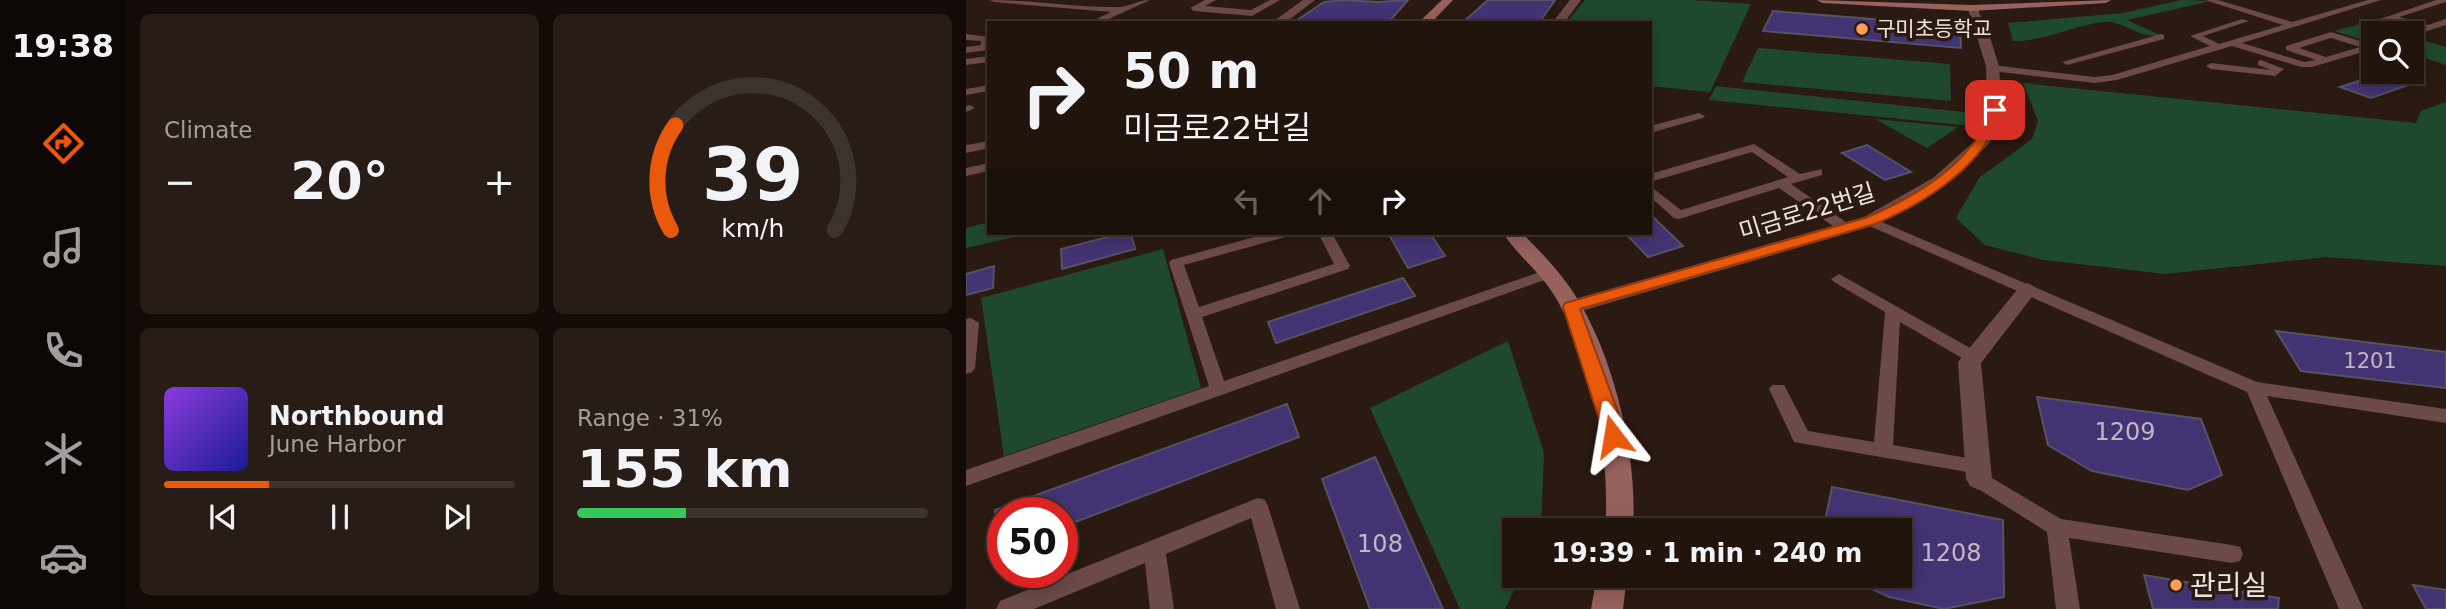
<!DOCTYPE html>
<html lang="en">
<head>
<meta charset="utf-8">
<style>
	body { margin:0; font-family:"DejaVu Sans","Noto Sans KR",sans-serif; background:#281d16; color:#f1f3f6; height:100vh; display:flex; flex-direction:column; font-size:26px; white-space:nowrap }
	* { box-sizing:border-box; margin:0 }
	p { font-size:23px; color:#a29e9d }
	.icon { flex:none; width:38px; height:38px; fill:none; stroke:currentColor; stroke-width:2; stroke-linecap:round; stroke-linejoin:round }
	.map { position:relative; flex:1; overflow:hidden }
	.drawer { display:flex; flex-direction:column; gap:14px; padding:14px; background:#120b07; width:840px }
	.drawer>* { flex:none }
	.hud { position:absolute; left:21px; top:21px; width:665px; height:214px; border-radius:0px; box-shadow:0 4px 18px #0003,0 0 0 2px #3d332e; background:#20140d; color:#f1f3f6; overflow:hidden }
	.tools { position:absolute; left:1395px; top:21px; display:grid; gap:14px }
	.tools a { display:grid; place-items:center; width:63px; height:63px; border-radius:0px; background:#20140d; box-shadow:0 4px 18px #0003,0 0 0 2px #3d332e; font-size:35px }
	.speed { position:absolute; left:21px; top:497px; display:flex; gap:14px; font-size:35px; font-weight:700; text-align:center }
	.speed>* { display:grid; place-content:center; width:91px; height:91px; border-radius:50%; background:#20140d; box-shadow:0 4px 18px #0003,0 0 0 2px #3d332e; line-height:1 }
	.speed .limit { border:10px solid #d22; background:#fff; color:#111 }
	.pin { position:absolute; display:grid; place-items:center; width:60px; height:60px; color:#fff; margin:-30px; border-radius:14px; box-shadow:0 4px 10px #0006 }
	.me { position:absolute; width:77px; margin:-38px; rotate:346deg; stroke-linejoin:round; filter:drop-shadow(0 0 5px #0008) }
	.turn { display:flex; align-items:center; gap:24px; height:147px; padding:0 21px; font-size:32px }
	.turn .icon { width:91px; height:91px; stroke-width:2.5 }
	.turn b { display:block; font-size:49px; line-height:60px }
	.lanes { display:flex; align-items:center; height:66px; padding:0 21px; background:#0003; justify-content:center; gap:35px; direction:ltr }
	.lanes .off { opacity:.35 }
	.big { font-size:52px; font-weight:600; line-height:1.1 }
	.drawer .card { flex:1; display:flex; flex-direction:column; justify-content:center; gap:10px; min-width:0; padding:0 24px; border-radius:10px; background:#281d16 }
	.drawer .dial { align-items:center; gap:0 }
	.dial svg { height:182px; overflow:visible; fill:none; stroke:#3d332e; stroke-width:7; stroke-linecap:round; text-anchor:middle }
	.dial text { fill:#f1f3f6; stroke:none }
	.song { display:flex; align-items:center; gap:21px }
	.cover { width:84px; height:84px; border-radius:10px; background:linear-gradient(135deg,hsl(270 70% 55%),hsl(240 70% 35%)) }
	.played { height:7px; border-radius:4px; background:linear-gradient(90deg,#ea580c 30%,#3d332e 30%) }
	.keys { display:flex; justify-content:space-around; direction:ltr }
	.heat { display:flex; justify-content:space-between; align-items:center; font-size:38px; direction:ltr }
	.charge { height:10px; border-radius:5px; background:linear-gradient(90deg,#34c759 31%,#3d332e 0) }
	.drawer .tiles { flex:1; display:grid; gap:14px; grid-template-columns:repeat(2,1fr) }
	.trip { position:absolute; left:536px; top:518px; width:410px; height:70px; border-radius:0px; background:#20140d; box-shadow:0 4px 18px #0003,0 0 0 2px #3d332e; font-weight:600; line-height:70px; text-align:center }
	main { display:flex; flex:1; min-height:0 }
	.tabs { display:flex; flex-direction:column; width:126px; justify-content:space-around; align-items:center; background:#0d0805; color:#a29e9d }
	.tabs .icon { width:49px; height:49px }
	.tabs .active { color:#ea580c }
	.tabs b { font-size:32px; color:#f1f3f6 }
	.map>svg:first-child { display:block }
</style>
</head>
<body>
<main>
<nav class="tabs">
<b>19:38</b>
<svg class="icon active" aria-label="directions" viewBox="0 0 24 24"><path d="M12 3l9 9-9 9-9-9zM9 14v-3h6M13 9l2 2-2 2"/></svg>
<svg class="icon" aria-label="music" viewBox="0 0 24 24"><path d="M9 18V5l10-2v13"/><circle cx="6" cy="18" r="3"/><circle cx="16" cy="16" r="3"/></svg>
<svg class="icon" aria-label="phone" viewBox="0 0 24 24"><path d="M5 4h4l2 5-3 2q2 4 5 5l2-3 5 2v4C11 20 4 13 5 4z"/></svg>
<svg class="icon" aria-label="climate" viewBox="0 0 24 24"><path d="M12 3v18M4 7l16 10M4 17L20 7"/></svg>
<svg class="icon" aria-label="car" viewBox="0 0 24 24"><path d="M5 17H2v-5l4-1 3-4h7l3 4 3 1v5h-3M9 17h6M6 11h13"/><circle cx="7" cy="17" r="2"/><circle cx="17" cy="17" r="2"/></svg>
</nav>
<section class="drawer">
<div class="tiles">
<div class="card"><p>Climate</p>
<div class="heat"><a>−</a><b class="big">20°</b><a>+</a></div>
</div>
<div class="card dial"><svg viewBox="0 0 100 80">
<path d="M14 69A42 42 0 1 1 86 69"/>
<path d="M14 69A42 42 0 0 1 16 23" stroke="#ea580c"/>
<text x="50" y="56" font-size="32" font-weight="700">39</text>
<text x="50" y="72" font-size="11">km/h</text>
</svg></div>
<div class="card">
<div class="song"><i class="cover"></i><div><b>Northbound</b><p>June Harbor</p></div></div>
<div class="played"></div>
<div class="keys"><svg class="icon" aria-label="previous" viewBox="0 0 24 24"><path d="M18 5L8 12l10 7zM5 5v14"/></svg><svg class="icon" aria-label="pause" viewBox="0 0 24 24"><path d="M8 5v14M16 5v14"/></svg><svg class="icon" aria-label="next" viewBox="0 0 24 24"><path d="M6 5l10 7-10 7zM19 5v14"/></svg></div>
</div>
<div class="card"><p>Range · 31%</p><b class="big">155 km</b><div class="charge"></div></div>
</div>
</section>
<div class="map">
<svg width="1480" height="609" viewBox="0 0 1480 609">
	<rect width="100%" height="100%" fill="#2a1a11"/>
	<g fill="#1e492f">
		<polygon points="619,0 724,0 785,4 744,92 684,86 684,23 600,23"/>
		<path d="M1215 0 1245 1 1161 20 1194 35C1174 40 1157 20 1138 22 1107 25 1078 42 1047 41L1042 23 1157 13Z"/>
		<polygon points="1398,23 1433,33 1407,33 1407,43 1368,31"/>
		<polygon points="1446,37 1480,47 1480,65 1446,54"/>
		<polygon points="792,48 984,64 985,101 776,82"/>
		<polygon points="1057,83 1450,123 1455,111 1480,102 1480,266 1360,257 1199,274 1078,260 1019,245 990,218 1013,178 1066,139 1072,121"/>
		<polygon points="750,86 1017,114 1016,127 743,100"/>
		<polygon points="909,119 992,127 961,148"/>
		<polygon points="23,222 23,233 66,233 0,248 0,228"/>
		<polygon points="197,249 235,388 38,456 15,298"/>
		<polygon points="542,341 578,453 575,530 548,530 548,576 555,576 539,609 494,609 404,408"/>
	</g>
	<g fill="#433373" stroke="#545264" stroke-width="2">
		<polygon points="379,0 412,2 442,0 422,23 327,23 358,2"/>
		<polygon points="522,0 589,0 573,23 496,23"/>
		<polygon points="807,11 994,26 995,48 797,31"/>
		<polygon points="1417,73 1448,83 1405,98 1374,87"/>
		<polygon points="901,145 945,172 919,180 876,153"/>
		<polygon points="684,214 717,246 682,257 659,233 684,233"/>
		<polygon points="157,233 165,233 169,249 96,269 95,249"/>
		<polygon points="422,233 464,233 479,256 442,268"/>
		<polygon points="28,266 27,288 0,295 0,274"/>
		<polygon points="437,278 449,296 310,343 302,322"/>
		<polygon points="1310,331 1480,352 1480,388 1335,371"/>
		<polygon points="1071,397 1235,419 1256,475 1222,490 1126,471 1082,445"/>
		<polygon points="321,404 333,437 96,527 96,513 29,513 29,510"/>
		<polygon points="409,457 477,609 404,609 356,479"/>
		<polygon points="866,487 1037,520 1038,597 978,609 923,597 878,576 933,576 933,530 857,530"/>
		<polygon points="1178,575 1313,598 1312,609 1187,609"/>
		<polygon points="1447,585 1480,590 1480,609 1460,609"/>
	</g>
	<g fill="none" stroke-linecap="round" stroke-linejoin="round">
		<g fill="#6c4a47" fill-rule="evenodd">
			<path d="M24 0C67 0 110 8 152 7 163 7 172 0 184 0L134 23H122L145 12 28 2Z"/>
			<polygon points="239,0 250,0 239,6 285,10 304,0 314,0 286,16 228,11 224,8"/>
			<path d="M1239 0H1252L1326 22 1402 0H1415L1276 43 1338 62 1350 60 1320 50V46L1365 32 1407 45V49L1346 67H1335L1266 46 1151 80 1129 83 1026 71 1021 68 1026 65 1129 77 1146 75 1244 46 1224 36 1276 19 1283 21 1237 36 1253 44 1317 25ZM1365 38 1394 47 1360 57 1333 48Z"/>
			<polygon points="1470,0 1480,0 1480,2 1433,17 1462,25 1480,19 1480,25 1452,34 1448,31 1453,28 1424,20 1412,24 1408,21"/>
			<polygon points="0,34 23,37 23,50 0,53 0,47 15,45 15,41 0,40"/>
			<polygon points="1195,34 1198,35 1198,39 1101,65 1096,62"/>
			<polygon points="23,56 23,62 0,65 0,59"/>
			<polygon points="1295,60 1318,69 1309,76 1245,69 1240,66 1245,63 1305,70 1292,65 1292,61"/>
			<polygon points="23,85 23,91 0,95 0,89"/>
			<polygon points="0,106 4,105 9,108 0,112"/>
			<polygon points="733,113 739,116 737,118 684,133 684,126"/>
			<polygon points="23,141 23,148 0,153 0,145"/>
			<polygon points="788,144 834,174 856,169 856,175 825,184 884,225 886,228 884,231 874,231 813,188 713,219 708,218 684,197 684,186 715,210 822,177 786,152 684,182 684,174"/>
			<polygon points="23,163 23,171 0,176 0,168"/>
			<polygon points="904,217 1291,382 1480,409 1480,423 1301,396 1397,609 1373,609 1281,392 899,224 897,221 899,218"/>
			<polygon points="303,233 325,233 323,236 218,265 233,307 368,264 352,233 366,233 384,266 382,269 236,317 258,381 577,271 582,270 589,274 587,277 0,486 0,470 243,386 203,263 205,260"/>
			<polygon points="873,274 1013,353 1016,357 1013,361 1001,361 934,322 927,445 1018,461 1021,466 1016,472 1095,519 1266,545 1274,547 1277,554 1274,561 1266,563 1103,538 1114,609 1090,609 1081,532 1006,485 1003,479 1007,473 828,442 803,389 806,385 818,385 842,431 908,442 919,312 868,282 865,279"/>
			<polygon points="5,318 13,323 9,368 6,372 0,374 0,319"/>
			<polygon points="292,498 299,500 302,506 334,609 310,609 285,518 200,554 208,609 184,609 179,563 68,609 30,609 34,601"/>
		</g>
		<g fill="#6c4a47" fill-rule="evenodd">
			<polygon points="337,0 349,0 319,23 305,23"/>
			<polygon points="604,0 615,0 598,23 586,23"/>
			<polygon points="1001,6 1011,8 1023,34 1033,66 1036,113 1023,144 979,185 910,225 612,312 598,312 594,307 598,302 898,217 967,178 1011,139 1021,113 1020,66"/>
			<polygon points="1062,283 1072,289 1015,363 1026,479 1022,486 1013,490 1004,486 1000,479 992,362 1055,285"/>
		</g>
		<g fill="#97615d" fill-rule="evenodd">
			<polygon points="476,0 487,0 465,23 452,23"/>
			<polygon points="851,0 1005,5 1145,0 1140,3 1005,11 856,3"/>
			<path d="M537 233H556C576 253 596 274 611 298 649 360 672 458 667 530H639C645 458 627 357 588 295 574 272 551 255 537 233Z"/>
			<polygon points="631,576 661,576 657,609 625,609"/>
		</g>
	</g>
	<path fill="#ea580c" stroke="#983908" stroke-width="2" d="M1029 107 1034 110C1023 164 957 204 909 224L614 309 652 412 657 436 654 441H640L597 307 599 303 899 218C945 199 1011 162 1023 110Z"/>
	<g fill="#fc9d54" stroke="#2a1a11" stroke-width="2.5">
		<circle cx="896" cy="29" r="7"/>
		<circle cx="1210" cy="585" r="7"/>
	</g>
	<g text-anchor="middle" stroke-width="7" stroke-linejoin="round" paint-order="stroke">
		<g font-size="21" fill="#ede2dc" stroke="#2a1a11" text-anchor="start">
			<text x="910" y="36">구미초등학교</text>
		</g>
		<g font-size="21" fill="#c2b6c2">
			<text x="1404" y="368">1201</text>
		</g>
		<g font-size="24" fill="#ede2dc" stroke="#2a1a11">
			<text transform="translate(841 212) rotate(-17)" y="8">미금로22번길</text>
		</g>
		<g font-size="24" fill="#c2b6c2">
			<text x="1159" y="440">1209</text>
			<text x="414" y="552">108</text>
			<text x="985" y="561">1208</text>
		</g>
		<g font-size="28" fill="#ede2dc" stroke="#2a1a11" text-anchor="start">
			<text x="1224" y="595">관리실</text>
		</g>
	</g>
</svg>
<div class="tools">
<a><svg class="icon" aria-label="search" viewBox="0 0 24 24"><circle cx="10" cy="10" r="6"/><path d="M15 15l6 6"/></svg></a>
</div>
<div class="speed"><div class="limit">50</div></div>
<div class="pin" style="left:1029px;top:110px;background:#d93025"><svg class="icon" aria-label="arrive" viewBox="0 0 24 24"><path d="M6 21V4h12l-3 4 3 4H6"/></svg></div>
<svg class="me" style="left:647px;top:436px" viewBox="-20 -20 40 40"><path d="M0-17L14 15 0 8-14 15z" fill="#ea580c" stroke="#fff" stroke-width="4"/></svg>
<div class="trip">19:39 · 1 min · 240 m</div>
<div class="hud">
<div class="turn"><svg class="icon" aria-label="right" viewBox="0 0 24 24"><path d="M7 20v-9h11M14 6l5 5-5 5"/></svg><div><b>50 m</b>미금로22번길</div></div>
<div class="lanes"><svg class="icon off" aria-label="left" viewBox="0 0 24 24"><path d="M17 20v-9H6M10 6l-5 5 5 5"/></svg><svg class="icon off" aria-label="ahead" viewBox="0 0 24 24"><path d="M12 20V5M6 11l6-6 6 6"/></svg><svg class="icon" aria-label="right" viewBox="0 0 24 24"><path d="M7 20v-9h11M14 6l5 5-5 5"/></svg></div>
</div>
</div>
</main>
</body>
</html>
